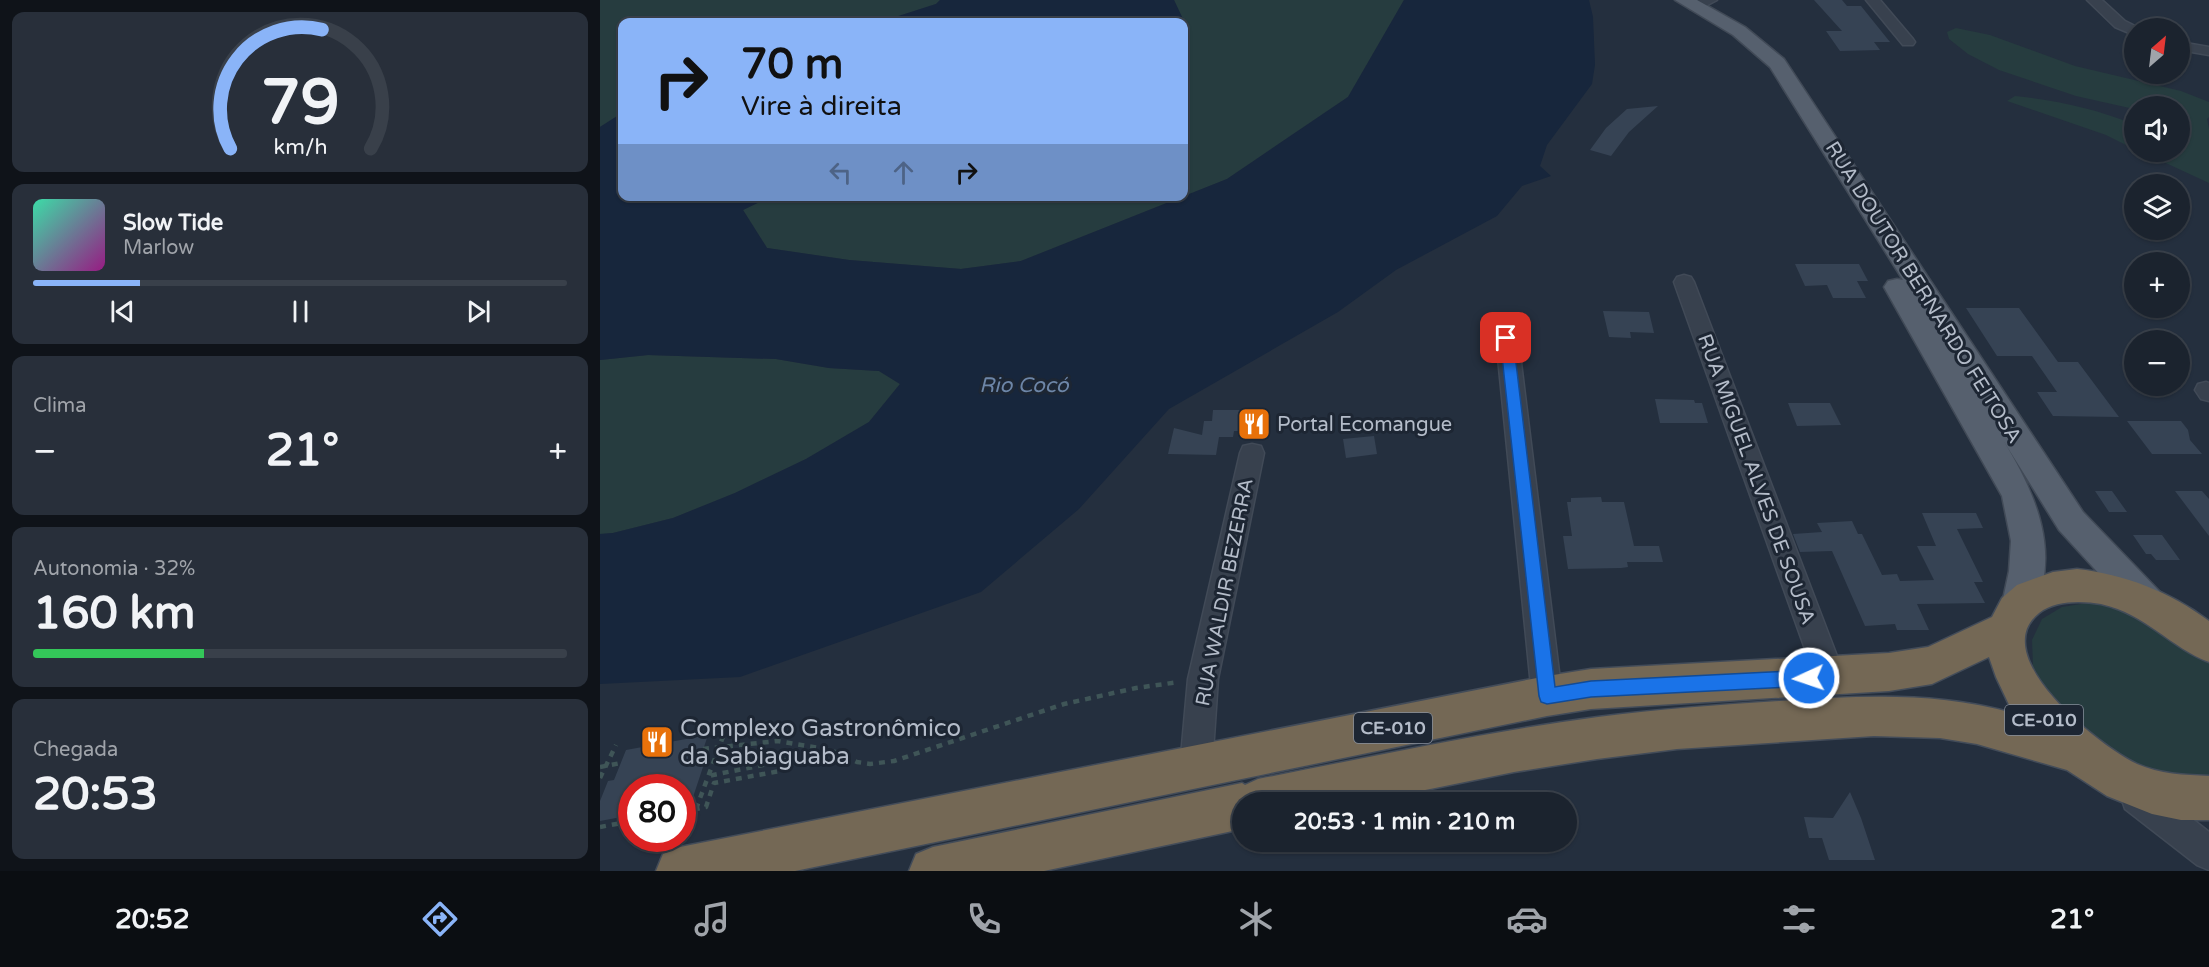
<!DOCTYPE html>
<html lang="pt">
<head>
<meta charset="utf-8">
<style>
	body { margin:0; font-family:"Varela Round",sans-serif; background:#282f3a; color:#f1f3f6; height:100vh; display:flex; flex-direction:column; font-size:22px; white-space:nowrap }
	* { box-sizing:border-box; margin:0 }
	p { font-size:20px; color:#a0a4aa }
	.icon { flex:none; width:33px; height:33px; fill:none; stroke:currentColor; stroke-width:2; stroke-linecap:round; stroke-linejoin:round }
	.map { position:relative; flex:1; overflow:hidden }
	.panel { display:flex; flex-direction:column; gap:12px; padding:12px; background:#0f1319; width:600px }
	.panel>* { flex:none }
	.guide { position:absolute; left:18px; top:18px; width:570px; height:183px; border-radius:12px; box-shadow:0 2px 4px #0004,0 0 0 2px #39404a; background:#8ab4f8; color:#111; overflow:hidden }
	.needle { width:39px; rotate:28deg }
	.fabs { position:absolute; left:1524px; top:18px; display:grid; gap:12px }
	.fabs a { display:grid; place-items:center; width:66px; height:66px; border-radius:50%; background:#1b232e; box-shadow:0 2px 4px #0004,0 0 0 2px #39404a; font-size:30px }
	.speed { position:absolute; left:18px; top:774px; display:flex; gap:12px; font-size:30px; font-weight:700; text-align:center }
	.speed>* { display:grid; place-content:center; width:78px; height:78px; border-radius:50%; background:#1b232e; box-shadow:0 2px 4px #0004,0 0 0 2px #39404a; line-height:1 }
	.speed .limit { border:9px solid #d22; background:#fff; color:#111 }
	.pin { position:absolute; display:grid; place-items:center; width:51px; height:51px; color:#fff; margin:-26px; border-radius:12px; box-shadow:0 3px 9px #0006 }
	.me { position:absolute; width:66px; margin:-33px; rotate:267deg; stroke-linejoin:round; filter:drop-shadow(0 0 4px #0008) }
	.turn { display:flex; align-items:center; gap:21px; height:126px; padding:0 24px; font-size:27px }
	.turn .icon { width:78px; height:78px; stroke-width:2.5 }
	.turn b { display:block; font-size:42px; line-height:51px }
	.lanes { display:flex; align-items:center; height:57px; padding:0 24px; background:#0003; justify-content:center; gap:30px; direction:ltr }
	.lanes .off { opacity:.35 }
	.big { font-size:45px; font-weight:700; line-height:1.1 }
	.panel .tile { flex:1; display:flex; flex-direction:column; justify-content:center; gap:9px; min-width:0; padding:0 21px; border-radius:12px; background:#282f3a }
	.panel .dial { align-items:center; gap:0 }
	.dial svg { height:156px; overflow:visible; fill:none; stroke:#39404a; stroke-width:7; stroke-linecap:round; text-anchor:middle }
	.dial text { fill:#f1f3f6; stroke:none }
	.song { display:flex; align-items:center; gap:18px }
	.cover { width:72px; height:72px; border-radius:9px; background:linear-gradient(135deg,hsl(160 70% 55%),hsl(310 70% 35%)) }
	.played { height:6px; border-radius:3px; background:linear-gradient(90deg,#8ab4f8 20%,#39404a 20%) }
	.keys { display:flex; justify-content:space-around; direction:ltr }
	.heat { display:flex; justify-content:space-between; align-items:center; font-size:33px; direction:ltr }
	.charge { height:9px; border-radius:4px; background:linear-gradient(90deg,#34c759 32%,#39404a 0) }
	.trip { position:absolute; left:632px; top:792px; width:345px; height:60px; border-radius:30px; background:#1b232e; box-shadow:0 2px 4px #0004,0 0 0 2px #39404a; font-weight:700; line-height:60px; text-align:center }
	.menu { display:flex; height:96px; justify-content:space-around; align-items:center; background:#0b0e12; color:#a0a4aa }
	.menu .icon { width:42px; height:42px }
	.menu .active { color:#8ab4f8 }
	.menu b { font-size:27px; color:#f1f3f6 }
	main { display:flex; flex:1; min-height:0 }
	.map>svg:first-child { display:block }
</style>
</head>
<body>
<main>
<section class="panel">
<div class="tile dial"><svg viewBox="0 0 100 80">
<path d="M14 69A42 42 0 1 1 86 69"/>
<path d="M14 69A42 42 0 0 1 61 8" stroke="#8ab4f8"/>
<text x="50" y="56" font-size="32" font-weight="700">79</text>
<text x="50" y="72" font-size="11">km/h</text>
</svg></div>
<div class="tile">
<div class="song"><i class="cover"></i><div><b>Slow Tide</b><p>Marlow</p></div></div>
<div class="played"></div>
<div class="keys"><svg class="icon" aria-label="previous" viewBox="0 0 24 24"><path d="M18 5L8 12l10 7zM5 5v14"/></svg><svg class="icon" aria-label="pause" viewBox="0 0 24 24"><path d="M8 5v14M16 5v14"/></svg><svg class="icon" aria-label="next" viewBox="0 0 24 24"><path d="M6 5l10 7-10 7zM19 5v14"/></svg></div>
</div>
<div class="tile"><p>Clima</p>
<div class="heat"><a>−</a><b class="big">21°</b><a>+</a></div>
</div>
<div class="tile"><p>Autonomia · 32%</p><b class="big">160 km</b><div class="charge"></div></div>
<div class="tile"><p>Chegada</p><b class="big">20:53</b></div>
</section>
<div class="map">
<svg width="1609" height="871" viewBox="0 0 1609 871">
	<rect width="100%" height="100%" fill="#242f3e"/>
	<g fill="#263c3f">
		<polygon points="0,0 340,0 336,4 280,22 22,22 22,113 0,127"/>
		<polygon points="574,0 804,0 748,97 627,179 421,261 361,269 249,260 167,248 143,210 170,196 584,196 584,22"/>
		<polygon points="1356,28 1390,35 1475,66 1581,91 1609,102 1609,117 1607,119 1609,129 1609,183 1542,152 1580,152 1580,106 1534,106 1534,109 1476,96 1399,70 1368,54 1349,39 1347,32"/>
		<path d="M1415 96C1458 100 1495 109 1534 124V149L1506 135 1407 101Z"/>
		<polygon points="48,355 176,359 229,368 279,371 300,384 269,422 206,459 135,493 73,518 13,533 0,534 0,360"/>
		<polygon points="1487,603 1517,607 1549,618 1609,662 1609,776 1584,779 1546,772 1507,753 1448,696 1433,666 1432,640 1442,619 1462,607"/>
	</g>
	<g fill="#17263c">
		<polygon points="340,0 574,0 583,19 582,22 280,22 336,4"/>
		<polygon points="804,0 989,0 993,17 995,65 992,84 947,145 940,166 951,176 922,186 897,216 796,270 738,312 569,409 479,509 381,592 140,677 0,684 0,534 13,533 73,518 135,493 206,459 269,422 300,384 279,371 229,368 176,359 48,355 0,360 0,127 22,113 22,196 170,197 143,210 167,248 249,260 361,269 421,261 627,179 748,97"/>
	</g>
	<g fill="#364354">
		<polygon points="1214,0 1242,0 1247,6 1261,6 1290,42 1274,42 1280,50 1240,51 1226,31 1242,31"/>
		<polygon points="1058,106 1029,132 1011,156 990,150 1006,128 1027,109"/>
		<polygon points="1195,264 1259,264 1268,281 1257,281 1266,298 1233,298 1227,285 1205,286"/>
		<polygon points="1366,308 1419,308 1458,362 1478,362 1519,417 1453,416 1437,392 1457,392 1432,356 1397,356"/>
		<polygon points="1003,311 1049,312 1054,333 1030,332 1031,338 1009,337"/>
		<polygon points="1055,399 1094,400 1095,403 1102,403 1108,423 1060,423"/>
		<polygon points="1188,403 1230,403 1241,425 1197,426"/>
		<polygon points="613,410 647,410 645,431 634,431 633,437 619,437 616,455 568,454 574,428 602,435 604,421 612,421"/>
		<polygon points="1527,421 1581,421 1588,430 1590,440 1602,454 1552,454"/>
		<polygon points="774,436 777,454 746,458 743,439"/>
		<polygon points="1495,491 1512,491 1527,512 1509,512"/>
		<polygon points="1575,491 1602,491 1609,499 1609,536"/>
		<polygon points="1001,497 1002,502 1024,502 1034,546 1059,546 1063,562 1027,562 1028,567 1021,568 968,569 963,536 972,536 967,502 971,502 971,498"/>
		<polygon points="1322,513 1376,513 1383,528 1357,529 1383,582 1374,582 1385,603 1317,604 1329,630 1297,630 1295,624 1265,626 1232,551 1200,552 1193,534 1222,532 1217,523 1252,521 1258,534 1262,534 1282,575 1297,574 1300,581 1334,580 1317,546 1336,546"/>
		<polygon points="1533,535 1562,535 1580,560 1556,560 1551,554 1546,554"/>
		<polygon points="108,735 98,765 104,764 85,821 82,820 82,788 32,788 32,815 0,821 0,801 8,781 14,780 26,750"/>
		<polygon points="1250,792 1261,818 1275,860 1229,860 1222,838 1209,838 1204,817 1233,818"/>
	</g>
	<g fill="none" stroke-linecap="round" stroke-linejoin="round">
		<defs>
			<g id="minor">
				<polygon points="1098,0 1117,0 1100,9 1090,9 1088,6"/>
				<polygon points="1266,0 1280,0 1313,39 1315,42 1313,45 1303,45"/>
				<polygon points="1487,0 1502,0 1525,21 1539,28 1534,28 1534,35 1515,27"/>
				<polygon points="1580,42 1609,47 1609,55 1580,50"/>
				<polygon points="1084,275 1091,277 1094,282 1245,677 1241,687 1230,691 1219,687 1215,677 1074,282 1077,277"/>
				<polygon points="907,331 915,333 918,338 962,696 958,706 947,710 936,706 932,696 896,338 899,333"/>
				<polygon points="1606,382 1609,383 1609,401 1601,399 1595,390 1598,384"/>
				<polygon points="652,444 661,446 664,453 618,679 612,767 607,778 596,783 585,778 580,767 588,679 640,453 643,446"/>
				<polygon points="1537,781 1549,785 1609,832 1609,870 1597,865 1525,809 1521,797 1525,785"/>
			</g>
			<path id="major" d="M1075 0H1097L1145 27 1184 59 1483 512 1561 593 1567 604 1561 615 1549 619 1537 615 1459 530 1403 440C1436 494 1462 553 1432 615L1420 619 1408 615 1402 604 1409 571 1411 541 1402 496 1284 287 1288 281 1297 279 1303 280 1170 67 1133 35Z"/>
			<path id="highway" d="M1477 569C1524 574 1570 592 1609 621V662C1571 648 1546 614 1501 604 1482 601 1456 600 1439 613 1385 656 1500 747 1537 764 1560 774 1584 775 1609 776V820H1581L1552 814 1507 796 1467 770 1377 744 1340 738 1274 736 1077 749 997 759 914 772 766 802H642V829L444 871H309L316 854 333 847 642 783 645 785 658 779C771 757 884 732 998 717 1058 709 1118 705 1179 701 1260 696 1334 691 1413 713L1396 677 1389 657 1332 684 1289 691 991 709 947 716 195 871H56L63 854 80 847 947 676 991 669 1289 653 1328 647 1392 617 1402 598 1417 585 1453 572Z"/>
		</defs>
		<use href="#minor" stroke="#414a57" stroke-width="3"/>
		<use href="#major" stroke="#414a57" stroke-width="3"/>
		<use href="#highway" stroke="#434c59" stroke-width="3"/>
		<g stroke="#3f5557" stroke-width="4.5" stroke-dasharray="6 6" stroke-linecap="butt">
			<polyline points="103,749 177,741 231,750 257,762 270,764 294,761 464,704 536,688 579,682"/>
			<polyline points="0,767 21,763"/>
			<polyline points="0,778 16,745"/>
			<polyline points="96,809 127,726"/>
			<polyline points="82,812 106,807 114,783 191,769 193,759 108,776"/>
			<polyline points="0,827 32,821"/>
		</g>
		<use href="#minor" fill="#38414e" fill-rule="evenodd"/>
		<use href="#major" fill="#56606e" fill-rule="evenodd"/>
		<use href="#highway" fill="#746855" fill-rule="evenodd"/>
	</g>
	<polygon fill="#1a73e8" stroke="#114b97" stroke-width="1.5" points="906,334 913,338 955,687 991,681 1209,670 1215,672 1217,678 1215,683 1209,686 991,697 947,704 941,702 939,696 900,338"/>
	<defs>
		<symbol id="restaurant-square" viewBox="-11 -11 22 22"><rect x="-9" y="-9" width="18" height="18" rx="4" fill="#e8710a" stroke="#1d2633"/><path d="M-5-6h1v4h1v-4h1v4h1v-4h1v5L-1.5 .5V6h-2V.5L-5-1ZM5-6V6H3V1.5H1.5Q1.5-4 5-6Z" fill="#fff"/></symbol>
	</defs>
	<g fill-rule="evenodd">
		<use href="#restaurant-square" x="635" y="405" width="38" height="38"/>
		<use href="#restaurant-square" x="38" y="723" width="38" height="38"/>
	</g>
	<g text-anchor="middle" stroke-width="6" stroke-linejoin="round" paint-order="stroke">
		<g fill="#1d2633" stroke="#878f9c" stroke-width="1.5">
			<rect x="1405" y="705" width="78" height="30" rx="4.5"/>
			<rect x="754" y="713" width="78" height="30" rx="4.5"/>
		</g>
		<g font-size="18" font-weight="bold" fill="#b4bcc9">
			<text x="1444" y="726">CE-010</text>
			<text x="793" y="734">CE-010</text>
		</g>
		<g font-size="20" fill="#b4bcc9" stroke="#1d2633">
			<text transform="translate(1324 292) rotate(58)" y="7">RUA DOUTOR BERNARDO FEITOSA</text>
			<text transform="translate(1157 479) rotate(70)" y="7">RUA MIGUEL ALVES DE SOUSA</text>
			<text transform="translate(624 592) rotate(-79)" y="7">RUA WALDIR BEZERRA</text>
		</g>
		<g font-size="20" fill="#b4bcc9" stroke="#1d2633" text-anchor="start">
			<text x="677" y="431">Portal Ecomangue</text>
		</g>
		<g font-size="21" font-style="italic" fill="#6d86a8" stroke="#1d2633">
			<text x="424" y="392">Rio Cocó</text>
		</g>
		<g font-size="24" fill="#b4bcc9" stroke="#1d2633" text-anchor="start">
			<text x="80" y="736">Complexo Gastronômico<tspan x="80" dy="28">da Sabiaguaba</tspan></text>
		</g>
	</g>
</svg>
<div class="fabs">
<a><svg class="needle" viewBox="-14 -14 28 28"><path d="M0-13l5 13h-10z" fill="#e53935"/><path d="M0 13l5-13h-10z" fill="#a0a4aa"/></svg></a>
<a><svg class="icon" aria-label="sound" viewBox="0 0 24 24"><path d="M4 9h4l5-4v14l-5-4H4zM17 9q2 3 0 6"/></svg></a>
<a><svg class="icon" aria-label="layers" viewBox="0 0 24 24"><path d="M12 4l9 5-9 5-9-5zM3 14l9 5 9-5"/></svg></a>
<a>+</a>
<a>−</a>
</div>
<div class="speed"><div class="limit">80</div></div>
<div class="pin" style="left:906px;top:338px;background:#d93025"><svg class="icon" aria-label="arrive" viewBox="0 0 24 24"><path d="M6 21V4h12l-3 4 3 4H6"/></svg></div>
<svg class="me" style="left:1209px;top:678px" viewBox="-20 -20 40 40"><circle r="17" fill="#1a73e8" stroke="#fff" stroke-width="3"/><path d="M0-11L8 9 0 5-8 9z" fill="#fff"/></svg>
<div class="trip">20:53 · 1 min · 210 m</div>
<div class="guide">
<div class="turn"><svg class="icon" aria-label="right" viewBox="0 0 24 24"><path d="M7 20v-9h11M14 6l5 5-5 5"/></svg><div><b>70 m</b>Vire à direita</div></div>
<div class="lanes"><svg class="icon off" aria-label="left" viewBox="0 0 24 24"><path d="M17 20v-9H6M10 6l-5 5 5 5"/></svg><svg class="icon off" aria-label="ahead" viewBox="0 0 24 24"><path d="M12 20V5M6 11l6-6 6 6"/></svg><svg class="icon" aria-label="right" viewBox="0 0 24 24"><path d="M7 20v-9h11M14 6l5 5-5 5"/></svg></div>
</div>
</div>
</main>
<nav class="menu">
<b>20:52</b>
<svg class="icon active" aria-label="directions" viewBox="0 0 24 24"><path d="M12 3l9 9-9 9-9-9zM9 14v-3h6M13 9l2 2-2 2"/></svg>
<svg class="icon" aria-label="music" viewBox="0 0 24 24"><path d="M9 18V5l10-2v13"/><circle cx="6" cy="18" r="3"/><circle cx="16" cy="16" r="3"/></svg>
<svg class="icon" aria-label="phone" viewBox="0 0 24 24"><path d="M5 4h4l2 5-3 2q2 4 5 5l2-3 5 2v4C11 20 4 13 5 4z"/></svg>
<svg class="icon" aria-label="climate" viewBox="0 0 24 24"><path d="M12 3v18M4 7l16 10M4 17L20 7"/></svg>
<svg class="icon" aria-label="car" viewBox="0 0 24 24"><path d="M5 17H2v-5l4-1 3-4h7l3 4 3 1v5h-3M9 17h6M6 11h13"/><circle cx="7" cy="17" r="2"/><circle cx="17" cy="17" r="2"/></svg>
<svg class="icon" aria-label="filters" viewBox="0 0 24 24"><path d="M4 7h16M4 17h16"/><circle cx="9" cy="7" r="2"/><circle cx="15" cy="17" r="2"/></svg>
<b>21°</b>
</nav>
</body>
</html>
